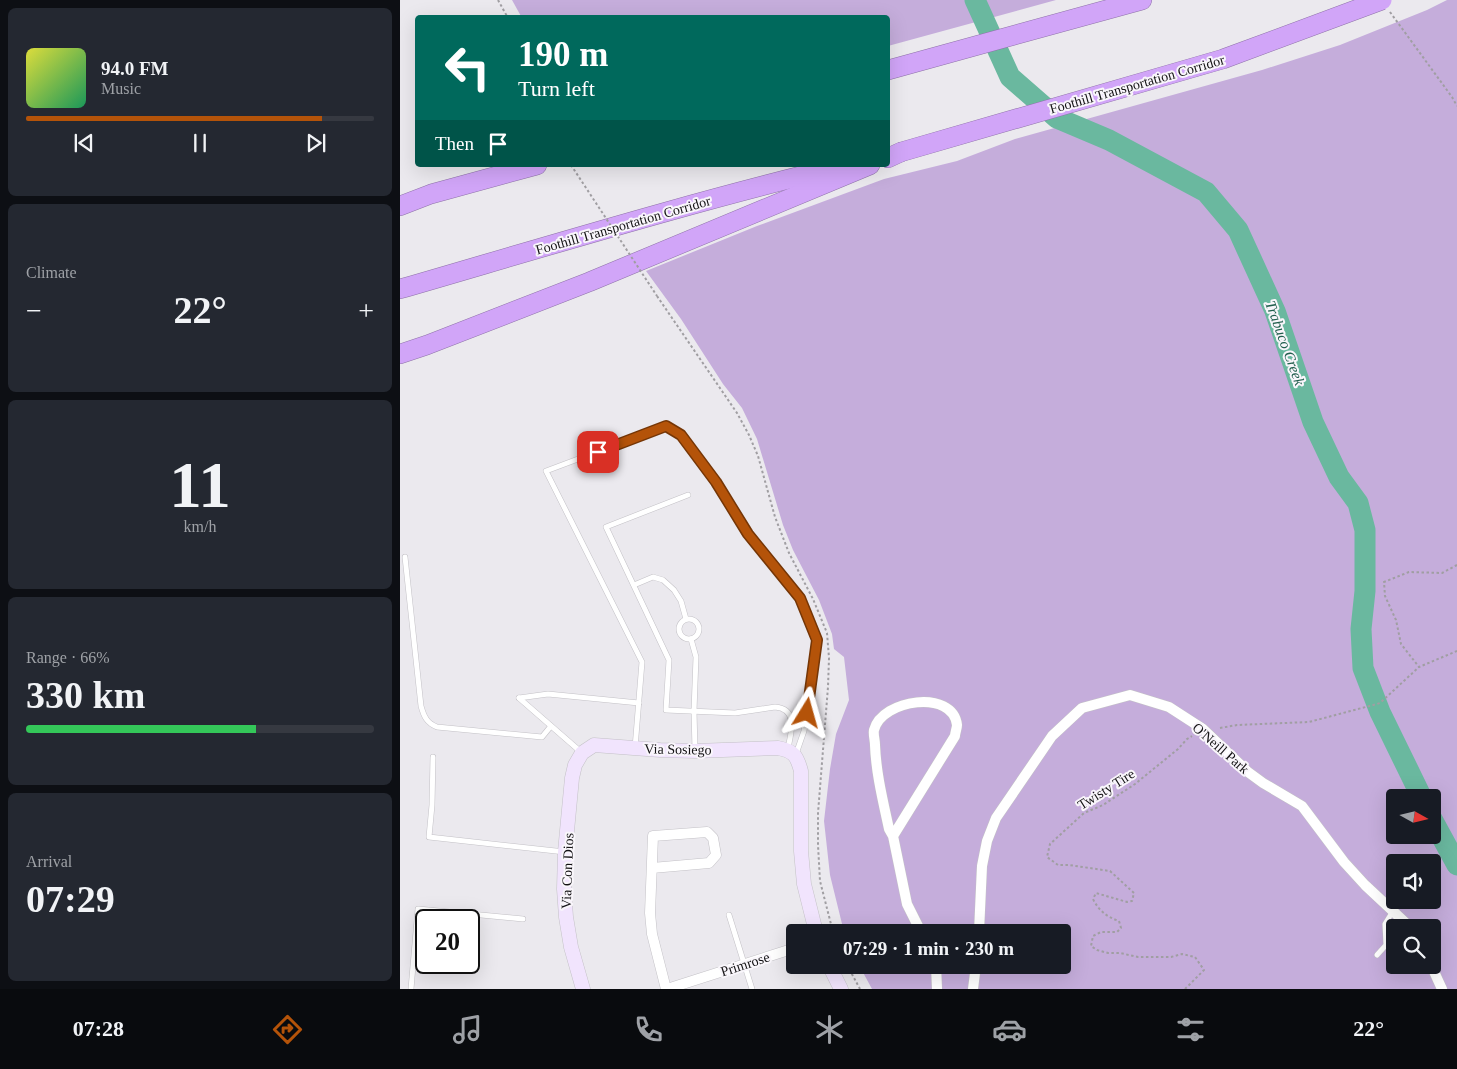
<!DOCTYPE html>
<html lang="en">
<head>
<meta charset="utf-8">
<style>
	body { margin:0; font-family:Georgia,serif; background:#242831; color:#f1f3f6; height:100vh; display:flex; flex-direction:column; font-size:19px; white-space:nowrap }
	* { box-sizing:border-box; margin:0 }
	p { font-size:16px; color:#9ea1a6 }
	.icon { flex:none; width:28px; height:28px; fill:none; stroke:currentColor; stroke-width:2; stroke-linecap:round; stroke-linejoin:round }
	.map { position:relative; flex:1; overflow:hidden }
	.sheet { display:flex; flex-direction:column; gap:8px; padding:8px; background:#0d0f14; width:400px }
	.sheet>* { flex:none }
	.hud { position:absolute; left:15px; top:15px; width:475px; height:152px; border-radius:5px; box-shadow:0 5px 20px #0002; background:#00695c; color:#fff; overflow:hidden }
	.needle { width:32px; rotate:98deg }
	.controls { position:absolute; left:986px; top:789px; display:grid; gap:10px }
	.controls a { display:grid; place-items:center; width:55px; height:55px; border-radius:5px; background:#171b24; box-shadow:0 5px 20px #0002; font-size:25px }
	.speed { position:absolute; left:15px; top:909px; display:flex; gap:10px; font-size:25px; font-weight:700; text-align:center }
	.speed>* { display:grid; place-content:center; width:65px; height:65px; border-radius:50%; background:#171b24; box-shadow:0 5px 20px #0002; line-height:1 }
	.speed .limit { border:2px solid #111; border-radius:8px; background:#fff; color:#111 }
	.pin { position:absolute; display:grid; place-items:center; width:42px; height:42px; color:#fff; margin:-21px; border-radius:10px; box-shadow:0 2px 8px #0006 }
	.me { position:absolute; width:55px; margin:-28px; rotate:8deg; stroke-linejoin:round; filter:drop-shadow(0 0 4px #0008) }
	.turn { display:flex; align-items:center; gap:18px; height:105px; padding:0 20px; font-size:22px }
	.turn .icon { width:65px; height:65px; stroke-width:2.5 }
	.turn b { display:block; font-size:35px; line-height:42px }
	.then { display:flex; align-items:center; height:48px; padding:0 20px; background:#0003; gap:10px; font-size:19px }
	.big { font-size:38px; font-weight:700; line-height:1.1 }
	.sheet .widget { flex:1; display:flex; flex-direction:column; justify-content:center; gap:8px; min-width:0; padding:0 18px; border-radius:8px; background:#242831 }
	.sheet .dial { align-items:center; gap:0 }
	.dial b { font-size:65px; line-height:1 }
	.song { display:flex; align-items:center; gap:15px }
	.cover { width:60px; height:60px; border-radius:8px; background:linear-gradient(135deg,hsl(60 70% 55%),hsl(150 70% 35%)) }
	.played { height:5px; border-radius:2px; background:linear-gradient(90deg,#b45309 85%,#363941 85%) }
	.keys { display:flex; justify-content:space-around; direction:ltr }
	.heat { display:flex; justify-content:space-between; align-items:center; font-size:28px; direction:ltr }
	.charge { height:8px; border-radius:4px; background:linear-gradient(90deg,#34c759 66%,#363941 0) }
	.trip { position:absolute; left:386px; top:924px; width:285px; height:50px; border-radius:5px; background:#171b24; box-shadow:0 5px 20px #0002; font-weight:700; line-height:50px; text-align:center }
	.menu { display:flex; height:80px; justify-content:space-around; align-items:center; background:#090b0e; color:#9ea1a6 }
	.menu .icon { width:35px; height:35px }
	.menu .selected { color:#b45309 }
	.menu b { font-size:22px; color:#f1f3f6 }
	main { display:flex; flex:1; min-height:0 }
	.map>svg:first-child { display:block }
</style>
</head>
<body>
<main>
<section class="sheet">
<div class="widget">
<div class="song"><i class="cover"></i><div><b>94.0 FM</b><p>Music</p></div></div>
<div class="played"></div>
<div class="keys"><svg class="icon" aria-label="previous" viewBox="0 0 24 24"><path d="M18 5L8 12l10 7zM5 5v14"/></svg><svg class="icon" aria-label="pause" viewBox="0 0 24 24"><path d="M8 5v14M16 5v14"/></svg><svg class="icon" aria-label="next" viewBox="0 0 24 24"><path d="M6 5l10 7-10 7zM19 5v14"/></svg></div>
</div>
<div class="widget"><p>Climate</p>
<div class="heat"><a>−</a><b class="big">22°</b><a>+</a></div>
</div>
<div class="widget dial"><b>11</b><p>km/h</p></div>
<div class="widget"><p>Range · 66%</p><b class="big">330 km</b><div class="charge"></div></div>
<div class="widget"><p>Arrival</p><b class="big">07:29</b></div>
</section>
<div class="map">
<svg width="1057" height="989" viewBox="0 0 1057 989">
	<rect width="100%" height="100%" fill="#ebe9ee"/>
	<g fill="#c5addb" fill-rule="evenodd">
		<polygon points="112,0 656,0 488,46 488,18 122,18"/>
		<path d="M1047 0H1057V989H472L459 965H662V932H444L430 875 424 821 430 769 436 734 449 700 444 657 434 649 432 634 419 600 393 550 383 525 357 439 342 408 323 384 281 319 246 271 357 226 484 179 557 161 615 139 862 70 940 45 1027 10ZM995 798H1032V835H995ZM995 862H1032V900H995ZM995 928H1032V965H995Z"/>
	</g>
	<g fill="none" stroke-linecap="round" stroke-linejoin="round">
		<g stroke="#6ab89f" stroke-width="21">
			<polyline points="575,0 610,77 657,118 709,140 806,192 838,230 875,311 913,422 939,477 958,503 965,530 965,591 961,629 963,668 980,712 1022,798"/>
			<polyline points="1032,819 1057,865"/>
		</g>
		<defs>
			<g id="lane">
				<path d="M288 495 206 527 269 660 266 710 335 713 375 707C399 709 391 733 388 748"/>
				<path d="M5 557 21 706C24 717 27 723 37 727L142 737 151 726"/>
				<polyline points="234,585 253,577 263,580 274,590 281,601 286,619"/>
				<circle cx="289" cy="629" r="10"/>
				<polyline points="291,639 296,657 294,711 295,750"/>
				<polyline points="119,698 148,694 239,703"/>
				<polyline points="119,698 181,752"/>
				<polyline points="235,748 242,662 146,471 266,426 281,435 316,482 348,534 401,599 417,640 404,731 396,754"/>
				<polyline points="33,757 32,805 29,837 165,852"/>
				<polyline points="329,915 352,989"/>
				<polyline points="977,955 986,945 985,924 993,911"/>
				<polyline points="11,989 18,909 123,919"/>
			</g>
			<g id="street">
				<path d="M493 836 555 736C555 733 557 728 557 725 553 689 482 699 474 730 473 734 475 740 475 745 476 773 483 801 489 829L493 836 507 904 521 932"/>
				<polyline points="252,868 309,863 316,855 313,838 307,832 253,836 250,913 252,934 266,989"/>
				<polyline points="579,932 582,866 587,841 596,818 652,736 682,708 730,695 769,707 803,729 848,772 863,783 902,806 944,862 965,885 1011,928"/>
				<polyline points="536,965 537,989"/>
				<polyline points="1031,965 1042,989"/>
				<polyline points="267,989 395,948"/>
				<polyline points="573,989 576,965"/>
			</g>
			<g id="secondary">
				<polyline points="429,965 441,989"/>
				<path d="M183 989 171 947 166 917 164 889 165 852 172 778 175 765 182 753 194 745 260 750 295 751 378 748C394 751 397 756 401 771V851L404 884 416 932"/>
			</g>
			<g id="highway">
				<polyline points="488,70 742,0"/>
				<polyline points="488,158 501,152"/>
				<polyline points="0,206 31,194 137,165"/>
				<path d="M0 289C148 246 295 201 445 165"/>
				<polyline points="0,354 27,345 189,282 470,165"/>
			</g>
		</defs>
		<use href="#lane" stroke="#c3c1c6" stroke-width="6"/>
		<use href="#street" stroke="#c3c1c6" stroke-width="11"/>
		<use href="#secondary" stroke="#c3c1c6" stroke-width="15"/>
		<use href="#highway" stroke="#8e72a8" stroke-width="20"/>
		<g stroke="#a09ea2" stroke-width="2" stroke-dasharray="2.5 2.5" stroke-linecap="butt">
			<polyline points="98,0 108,18"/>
			<polyline points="990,12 1052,97 1057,106"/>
			<polyline points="257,296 337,413 349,435 358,456 375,517 389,553 413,599 427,633 429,658 428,687 418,813 418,845 420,881 433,932"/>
			<polyline points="1057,565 1042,573 1009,572 984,582 985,596 996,620 1001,644 1019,667 1057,651"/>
			<polyline points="820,728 837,725 909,722 977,704 980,703 1019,667"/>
			<polyline points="447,965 460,989"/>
			<path d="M785 989 804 970 795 957 782 954 771 957H738L720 953H708L697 950 691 946 693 936 701 932H717L721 928 719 921C707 917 699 911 693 899L696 893 727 902 732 901 734 893 710 871 669 865H658L647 857 650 844 684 813 703 805 735 784 778 749 787 739 792 736"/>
		</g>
		<use href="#lane" stroke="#fff" stroke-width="5"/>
		<use href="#street" stroke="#fff" stroke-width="10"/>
		<use href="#secondary" stroke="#f1e4fd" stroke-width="14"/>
		<use href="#highway" stroke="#d1a5f8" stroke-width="19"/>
		<defs>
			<polyline id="highway-bridge" points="501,152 823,59 982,0"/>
		</defs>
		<use href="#highway-bridge" stroke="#8e72a8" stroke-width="20" stroke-linecap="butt"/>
		<polyline stroke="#a09ea2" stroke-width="2" stroke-dasharray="2.5 2.5" stroke-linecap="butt" points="171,165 257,296"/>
		<use href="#highway-bridge" stroke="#d1a5f8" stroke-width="19"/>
	</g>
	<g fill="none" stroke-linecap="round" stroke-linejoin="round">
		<defs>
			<polyline id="route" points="198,452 266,426 281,435 316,482 348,534 400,598 417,640 407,713"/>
		</defs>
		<use href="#route" stroke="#753606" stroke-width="12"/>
		<use href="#route" stroke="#b45309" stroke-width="9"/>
	</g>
	<g text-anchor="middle" stroke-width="4" stroke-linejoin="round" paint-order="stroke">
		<g font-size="14" fill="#131214" stroke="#f9f6fb">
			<text transform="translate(737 84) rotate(-16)" y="5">Foothill Transportation Corridor</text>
			<text transform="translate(223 225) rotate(-16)" y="5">Foothill Transportation Corridor</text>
			<text transform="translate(821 748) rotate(41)" y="5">O'Neill Park</text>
			<text transform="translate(278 749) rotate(1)" y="5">Via Sosiego</text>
			<text transform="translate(706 789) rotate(-32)" y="5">Twisty Tire</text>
			<text transform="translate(167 871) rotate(-88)" y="5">Via Con Dios</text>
			<text transform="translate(345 964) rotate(-18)" y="5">Primrose</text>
		</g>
		<g font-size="15" font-style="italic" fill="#215f4d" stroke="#f9f6fb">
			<text transform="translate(885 343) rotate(70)" y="5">Trabuco Creek</text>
		</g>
	</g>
</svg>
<div class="controls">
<a><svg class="needle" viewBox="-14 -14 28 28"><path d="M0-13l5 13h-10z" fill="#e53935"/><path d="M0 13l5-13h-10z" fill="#9ea1a6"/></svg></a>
<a><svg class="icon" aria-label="sound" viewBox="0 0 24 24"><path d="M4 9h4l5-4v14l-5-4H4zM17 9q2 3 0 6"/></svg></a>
<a><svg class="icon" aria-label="search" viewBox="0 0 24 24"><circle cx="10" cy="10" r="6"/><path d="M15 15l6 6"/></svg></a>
</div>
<div class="speed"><div class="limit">20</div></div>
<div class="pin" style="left:198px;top:452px;background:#d93025"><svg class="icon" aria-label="arrive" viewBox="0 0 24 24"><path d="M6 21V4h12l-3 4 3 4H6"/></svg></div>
<svg class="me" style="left:407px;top:713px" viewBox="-20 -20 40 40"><path d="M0-17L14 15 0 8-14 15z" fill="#b45309" stroke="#fff" stroke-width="4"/></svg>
<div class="trip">07:29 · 1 min · 230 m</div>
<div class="hud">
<div class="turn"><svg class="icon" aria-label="left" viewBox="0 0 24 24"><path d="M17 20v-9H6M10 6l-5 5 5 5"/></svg><div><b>190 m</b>Turn left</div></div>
<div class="then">Then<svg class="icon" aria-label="arrive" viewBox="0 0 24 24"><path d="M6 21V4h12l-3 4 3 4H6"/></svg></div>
</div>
</div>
</main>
<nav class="menu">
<b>07:28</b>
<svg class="icon selected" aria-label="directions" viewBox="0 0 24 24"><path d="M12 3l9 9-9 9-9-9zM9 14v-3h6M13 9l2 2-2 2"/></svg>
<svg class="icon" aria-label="music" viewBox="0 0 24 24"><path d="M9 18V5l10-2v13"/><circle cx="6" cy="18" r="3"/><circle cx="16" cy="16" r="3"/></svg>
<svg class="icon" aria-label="phone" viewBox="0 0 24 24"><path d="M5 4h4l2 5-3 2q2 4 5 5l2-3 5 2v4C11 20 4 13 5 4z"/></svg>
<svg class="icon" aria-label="climate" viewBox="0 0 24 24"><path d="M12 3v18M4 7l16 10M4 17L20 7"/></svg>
<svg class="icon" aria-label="car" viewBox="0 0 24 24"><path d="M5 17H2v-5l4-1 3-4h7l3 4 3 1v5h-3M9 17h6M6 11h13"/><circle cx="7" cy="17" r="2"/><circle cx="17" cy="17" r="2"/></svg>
<svg class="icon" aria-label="filters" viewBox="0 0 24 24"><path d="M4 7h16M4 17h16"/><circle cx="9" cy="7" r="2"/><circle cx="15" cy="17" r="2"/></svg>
<b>22°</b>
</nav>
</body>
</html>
